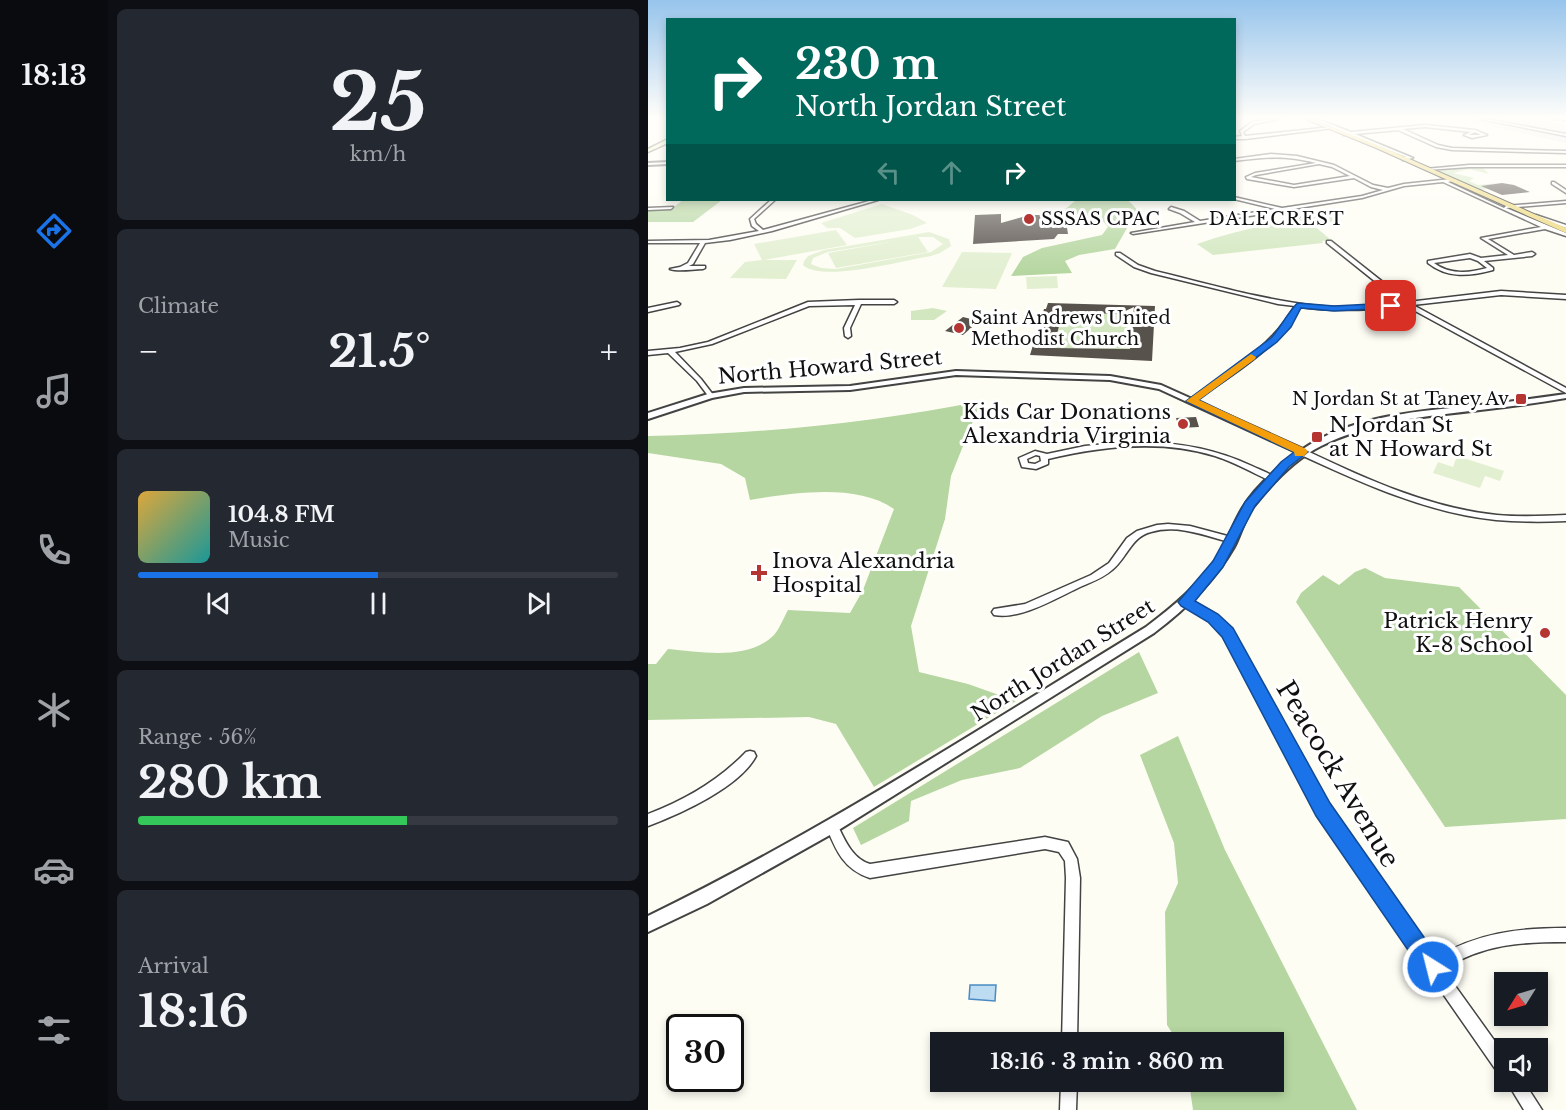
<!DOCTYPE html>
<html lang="en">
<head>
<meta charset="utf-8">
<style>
	body { margin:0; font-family:"Libre Baskerville",serif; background:#242831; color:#f1f3f6; height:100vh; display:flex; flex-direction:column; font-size:22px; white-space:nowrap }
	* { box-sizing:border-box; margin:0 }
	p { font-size:20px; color:#9ea1a6 }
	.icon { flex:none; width:33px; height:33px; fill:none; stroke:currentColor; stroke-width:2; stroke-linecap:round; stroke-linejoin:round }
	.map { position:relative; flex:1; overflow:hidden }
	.details { display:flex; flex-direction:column; gap:9px; padding:9px; background:#0d0f14; width:540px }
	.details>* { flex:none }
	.hud { position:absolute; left:18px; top:18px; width:570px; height:183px; border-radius:0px; box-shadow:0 3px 9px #0003; background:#00695c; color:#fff; overflow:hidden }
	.needle { width:39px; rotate:233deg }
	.fabs { position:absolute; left:846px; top:972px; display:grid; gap:12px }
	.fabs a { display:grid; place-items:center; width:54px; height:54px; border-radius:0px; background:#171b24; box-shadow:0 3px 9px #0003; font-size:30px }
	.speed { position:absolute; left:18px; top:1014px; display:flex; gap:12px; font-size:30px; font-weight:700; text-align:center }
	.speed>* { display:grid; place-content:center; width:78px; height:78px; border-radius:50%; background:#171b24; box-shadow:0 3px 9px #0003; line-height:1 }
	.speed .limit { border:3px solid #111; border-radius:9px; background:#fff; color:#111 }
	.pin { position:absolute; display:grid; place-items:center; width:51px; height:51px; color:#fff; margin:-26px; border-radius:12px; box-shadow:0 3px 9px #0006 }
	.me { position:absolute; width:66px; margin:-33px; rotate:324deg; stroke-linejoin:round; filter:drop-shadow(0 0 4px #0008) }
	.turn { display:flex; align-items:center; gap:21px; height:126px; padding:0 30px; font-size:27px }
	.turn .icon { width:78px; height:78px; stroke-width:2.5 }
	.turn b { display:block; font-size:42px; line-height:51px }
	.lanes { display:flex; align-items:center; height:57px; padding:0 30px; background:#0003; justify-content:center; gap:30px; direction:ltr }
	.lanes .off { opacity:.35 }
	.big { font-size:45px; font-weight:800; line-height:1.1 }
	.details .card { flex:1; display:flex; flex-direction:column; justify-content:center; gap:9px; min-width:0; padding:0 21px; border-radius:9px; background:#242831 }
	.details .dial { align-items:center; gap:0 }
	.dial b { font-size:78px; line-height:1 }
	.song { display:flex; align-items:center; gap:18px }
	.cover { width:72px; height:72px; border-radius:9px; background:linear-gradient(135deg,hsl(40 70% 55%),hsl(180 70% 35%)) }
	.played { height:6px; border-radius:3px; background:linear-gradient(90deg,#1a73e8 50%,#363941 50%) }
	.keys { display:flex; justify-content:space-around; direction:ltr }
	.heat { display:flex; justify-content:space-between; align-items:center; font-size:33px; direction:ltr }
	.charge { height:9px; border-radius:4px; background:linear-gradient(90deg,#34c759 56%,#363941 0) }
	.trip { position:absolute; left:282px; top:1032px; width:354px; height:60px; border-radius:0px; background:#171b24; box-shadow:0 3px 9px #0003; font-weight:800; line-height:60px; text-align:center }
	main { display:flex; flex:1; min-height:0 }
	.menu { display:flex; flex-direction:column; width:108px; justify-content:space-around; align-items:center; background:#090b0e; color:#9ea1a6 }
	.menu .icon { width:42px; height:42px }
	.menu .selected { color:#1a73e8 }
	.menu b { font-size:27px; color:#f1f3f6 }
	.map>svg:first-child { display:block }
</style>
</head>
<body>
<main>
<nav class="menu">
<b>18:13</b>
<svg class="icon selected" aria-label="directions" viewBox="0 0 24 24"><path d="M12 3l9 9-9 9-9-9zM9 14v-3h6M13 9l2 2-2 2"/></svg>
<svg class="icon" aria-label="music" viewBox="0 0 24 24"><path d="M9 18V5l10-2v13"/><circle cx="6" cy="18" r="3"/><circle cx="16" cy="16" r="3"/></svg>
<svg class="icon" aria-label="phone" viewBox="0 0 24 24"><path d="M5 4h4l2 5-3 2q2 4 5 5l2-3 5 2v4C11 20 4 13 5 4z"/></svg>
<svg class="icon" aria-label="climate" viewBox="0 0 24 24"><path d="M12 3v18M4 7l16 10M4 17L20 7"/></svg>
<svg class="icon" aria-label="car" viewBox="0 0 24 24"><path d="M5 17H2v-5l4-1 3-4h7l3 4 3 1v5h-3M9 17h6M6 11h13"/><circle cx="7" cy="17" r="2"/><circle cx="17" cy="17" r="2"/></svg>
<svg class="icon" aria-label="filters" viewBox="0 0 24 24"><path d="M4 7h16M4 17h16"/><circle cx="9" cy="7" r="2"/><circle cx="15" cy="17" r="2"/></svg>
</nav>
<section class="details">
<div class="card dial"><b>25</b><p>km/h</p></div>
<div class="card"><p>Climate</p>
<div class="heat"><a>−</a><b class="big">21.5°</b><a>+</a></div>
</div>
<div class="card">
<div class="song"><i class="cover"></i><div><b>104.8 FM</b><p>Music</p></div></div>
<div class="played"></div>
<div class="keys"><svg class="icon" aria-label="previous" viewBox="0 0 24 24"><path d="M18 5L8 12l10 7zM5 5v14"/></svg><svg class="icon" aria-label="pause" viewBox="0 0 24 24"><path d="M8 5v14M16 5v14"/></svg><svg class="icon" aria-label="next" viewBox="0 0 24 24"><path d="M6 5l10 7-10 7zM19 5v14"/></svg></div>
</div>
<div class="card"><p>Range · 56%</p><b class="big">280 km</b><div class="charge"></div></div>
<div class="card"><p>Arrival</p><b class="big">18:16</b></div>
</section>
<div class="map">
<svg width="918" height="1110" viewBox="0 0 918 1110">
	<rect width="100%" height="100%" fill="#fefdf4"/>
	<polygon fill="#ede6ee" points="808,119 888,119 918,124 918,143"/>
	<g fill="#d2e7c0">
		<polygon points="806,168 835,168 841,174 821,169 805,173 826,178 821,181 830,185 853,183 834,186 840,189 831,190 790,171"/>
		<path d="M684 214 694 221 664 224 683 240 674 241 675 243 565 255 549 244C594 228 639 221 684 214Z"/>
		<polygon points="285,308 299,311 286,320 263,320 263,311"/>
		<polygon points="411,312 486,312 483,342 486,349 405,348 413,318"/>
	</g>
	<g fill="#b5d6a0">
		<polygon points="35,200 74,200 45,222 0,222 0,210 23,209"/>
		<polygon points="428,200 480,200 497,218 482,223 467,249 431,255 417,261 424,273 363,276 375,257 394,248 454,235 460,227 454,220 415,211"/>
		<path d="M333 401 303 476 297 519 263 626 271 672 320 684 368 701 226 787 188 724 161 717 0 720V664H8L20 649C53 652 100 661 126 635 132 628 136 617 140 610L202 613 215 590 246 509C208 483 146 493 102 500L97 478 73 464 0 453V436C111 434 224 423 333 401Z"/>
		<polygon points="717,568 737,578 811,587 918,695 918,819 797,827 648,602 653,593 675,575 691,585 707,572"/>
		<polygon points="491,652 510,693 454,716 372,768 314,780 263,801 261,821 213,845 205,828"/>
		<polygon points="530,736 577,850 709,1110 545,1110 541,1082 626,1082 626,1042 530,1042 519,1025 517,912 530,883 526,843 492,755"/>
	</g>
	<g fill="#e2efd1" fill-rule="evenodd">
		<polygon points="234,204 265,215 279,223 262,229 207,238 192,228 179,228 173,223"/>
		<polygon points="188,230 199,245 116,260 149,260 138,279 82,278 97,262 114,260 106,244"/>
		<path d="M281 232 301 239 303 246 292 253 283 256C257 260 174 283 155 265L156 261 160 256 176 250ZM270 237H285L295 244 283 252 188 269 173 268 163 264 165 258 180 252 248 241 180 253 188 268 280 252Z"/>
		<polygon points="314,252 364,253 348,289 294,287"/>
		<polygon points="409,276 410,288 379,289 378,277"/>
		<polygon points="809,456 856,471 852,481 837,476 832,488 785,473 790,462 805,467"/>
	</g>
	<polygon fill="#bddbf1" stroke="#4a8bc2" stroke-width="1.5" points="322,985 348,985 347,1001 321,999"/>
	<g fill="#58524d" fill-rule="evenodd">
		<polygon points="854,183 866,185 882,192 854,195 833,186"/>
		<polygon points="353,214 353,223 382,215 400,215 402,216 392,222 418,221 420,234 410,234 406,239 325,244 327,215"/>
		<path d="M400 303 507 306 504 361 382 355 396 309H398ZM486 307 482 349 405 348 415 312 471 314Z"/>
		<polygon points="315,317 331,321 315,335 297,331"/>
		<polygon points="548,417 551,427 531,428 528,418"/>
	</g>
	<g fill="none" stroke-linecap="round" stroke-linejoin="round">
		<defs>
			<g id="minor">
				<polygon points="624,119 631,119 606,124 595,132 597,136 683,127 685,128 597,139 586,139 586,137 594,136 592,131 604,122"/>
				<path d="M665 119H669L703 132 777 125 827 130 839 135 824 138 816 135 823 132 777 127 755 129 790 145 804 148 918 151V153L804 150 788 147 750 130 707 134 765 158 755 160 754 158 758 157 702 135H696V133H698ZM827 132 833 135H821Z"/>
				<polygon points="832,119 838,119 918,134 918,136"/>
				<path d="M623 154 649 156 686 165 725 185 740 188 756 184 803 179 804 181 800 182 856 208 858 206 918 201V203L858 208 918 233V236L897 229 840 239 866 255 884 252 887 254 884 256 836 261 845 268V270C822 276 800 279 780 263V261L822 254 833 258 860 255 833 238 893 227 795 182 756 186 714 198 638 210 651 217 649 219 633 211 485 234 483 233 547 222 532 213 521 209 523 207 536 211 552 221 627 209 586 199V197L634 208 714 196 735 190 723 187 706 178 646 187 599 179 598 177 607 173 668 163C636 155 619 157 586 161V159ZM671 164 684 167 702 176 646 185 603 177 608 175ZM822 258 830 261 839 268C821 273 802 275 786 263Z"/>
				<polygon points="821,165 918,165 918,167 821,167 779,170 777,169"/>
				<polygon points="904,182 906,182 918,190 918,193 904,184"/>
				<path d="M123 200H127L106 219 108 224 115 230 225 200H230L124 231 82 240 57 243 45 264 41 266H57V268L55 269C45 269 31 272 22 269L32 267 40 263 52 243H0V241L61 240 111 231 104 226 102 219Z"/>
				<polygon points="25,207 23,209 0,210 0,208"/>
				<polygon points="888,215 918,225 918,228 888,217"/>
				<path d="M679 241H683L760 302 853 291 918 295V299L853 295 765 305 918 388V393L758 306C723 310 687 312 652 307 628 350 585 374 545 402H541V400C580 372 622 349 647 306L630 304 503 273 486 267 468 255V253H472L490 265 507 271C561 284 615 300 670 306 696 309 728 306 754 303L679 243Z"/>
				<polygon points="211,300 246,300 249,302 246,304 213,304 202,328 203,336 200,338 197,336 196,328 207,305 161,306 64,344 27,352 53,379 66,396 65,397 61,397 49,381 20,353 0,355 0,351 32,348 60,342 160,302"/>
				<polygon points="29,302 32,304 31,305 0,312 0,308"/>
				<path d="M479 442C523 441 564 447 604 466 612 470 622 473 629 479L628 481H622C604 472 586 462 567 456 513 439 454 446 400 459V464L388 469 374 467 371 458 387 451 399 454 437 446ZM388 455 392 456 393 461 387 464 380 463 379 459Z"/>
				<path d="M651 450H657C718 479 781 508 849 515 872 517 895 516 918 515V521C895 522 872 522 848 520 779 513 714 483 651 454Z"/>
				<path d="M520 524 542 526 587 538 588 540 584 543C558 536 530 524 503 532 483 537 479 558 464 570 454 579 440 583 428 589 405 600 371 620 346 615L344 612 346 609 377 604 443 575 461 563 479 538 489 531 509 525Z"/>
				<path d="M538 598 568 615 583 630 679 805 696 832 787 958C830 933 869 928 918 928V942C871 942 837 944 795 969L856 1054V1075L850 1073 688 840 671 813 575 636 562 621 535 605 533 602 535 599Z"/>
				<path d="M102 751 106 752 108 756C92 787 32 814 0 826V814C37 800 70 781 98 752Z"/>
				<path d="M184 820 188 822C196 838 203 858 222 864L397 837 420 842 429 859 432 878 429 1042H414L418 878 417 861 411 852 397 849 222 878C195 869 188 850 178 826L180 822Z"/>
				<polygon points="413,1082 429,1082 428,1110 412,1110"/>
				<polygon points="859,1082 876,1082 894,1110 876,1110"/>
			</g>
			<g id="tertiary">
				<polygon points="20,162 20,164 0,165 0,163"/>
				<path d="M308 371 462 376 513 385 655 449C705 415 773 411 832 405 861 402 889 398 918 394V398C889 403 861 407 832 410 778 416 723 421 673 446 647 459 624 483 606 506 596 518 593 534 586 547 566 582 538 609 506 633L189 831 59 904 0 932V916C173 832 334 727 498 627 526 606 552 584 571 555 580 540 585 524 594 509 607 487 629 468 650 453L511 389 462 380 308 375 202 390 96 392 64 398 0 419V413L60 394 96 388 202 386Z"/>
			</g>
			<polygon id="secondary" points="18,140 20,143 0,152 0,149"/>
			<polygon id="primary" points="657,119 663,119 732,146 918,228 918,233 728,148"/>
		</defs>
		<use href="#minor" stroke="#434343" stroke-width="3"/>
		<use href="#tertiary" stroke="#434343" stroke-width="4"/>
		<use href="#secondary" stroke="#323232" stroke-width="3"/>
		<use href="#primary" stroke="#212121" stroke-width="2"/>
		<use href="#minor" fill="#fff" fill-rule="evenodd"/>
		<use href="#tertiary" fill="#fff" fill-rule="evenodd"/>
		<use href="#secondary" fill="#f8f5b5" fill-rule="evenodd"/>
		<use href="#primary" fill="#edd776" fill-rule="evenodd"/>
		<defs>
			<polyline id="rail" points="902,119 918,121"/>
		</defs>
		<use href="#rail" stroke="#b53533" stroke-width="2"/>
		<use href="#rail" stroke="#fff" stroke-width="1.5" stroke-dasharray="4" stroke-linecap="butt"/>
	</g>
	<linearGradient id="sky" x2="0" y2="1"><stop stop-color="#97c4ec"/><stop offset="0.43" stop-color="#fffefa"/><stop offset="1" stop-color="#fffefa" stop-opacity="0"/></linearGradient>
	<rect width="918" height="274" fill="url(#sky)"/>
	<path fill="#1a73e8" stroke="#114b97" stroke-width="1.5" d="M650 303 686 306 743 303 748 306 743 308 686 311 653 308 643 327 629 342 551 400 660 452 641 467 607 506 575 567 547 601 570 614 585 628 682 803 792 960 796 967 792 975 785 978 777 975 668 816 574 637 560 622 533 606 530 602 565 561 597 502 633 462 646 452 538 401 623 338C631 330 644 306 650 303Z"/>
	<polygon fill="#f59e0b" points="603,354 608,357 607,359 551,400 658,449 660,452 656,456 647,456 646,452 538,401"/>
	<g fill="#b53533" stroke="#fff" stroke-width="2">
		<circle cx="381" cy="219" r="6"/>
		<circle cx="311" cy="328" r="6"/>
		<rect x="867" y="393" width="12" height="12" rx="3"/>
		<circle cx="535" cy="424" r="6"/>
		<rect x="663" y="431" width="12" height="12" rx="3"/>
		<path d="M108 564h6v6h6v6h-6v6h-6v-6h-6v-6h6z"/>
		<circle cx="897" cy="633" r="6"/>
	</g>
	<g text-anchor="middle" stroke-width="6" stroke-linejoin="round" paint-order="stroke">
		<g font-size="18" fill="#101010" stroke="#fff" text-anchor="start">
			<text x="393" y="225">SSSAS CPAC</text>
			<text x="323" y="324">Saint Andrews United<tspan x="323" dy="21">Methodist Church</tspan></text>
			<text x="861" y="405" text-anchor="end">N Jordan St at Taney Av</text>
		</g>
		<g font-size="18" letter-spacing="1.5" fill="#101010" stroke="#fff">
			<text x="629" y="225">DALECREST</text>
		</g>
		<g font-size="21" fill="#101010" stroke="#fff">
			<text transform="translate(182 367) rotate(-5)" y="7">North Howard Street</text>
			<text transform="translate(415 660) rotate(-32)" y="7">North Jordan Street</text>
		</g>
		<g font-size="21" fill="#101010" stroke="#fff" text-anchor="end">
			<text x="523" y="419">Kids Car Donations<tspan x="523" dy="24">Alexandria Virginia</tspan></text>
			<text x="681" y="432" text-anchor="start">N Jordan St<tspan x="681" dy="24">at N Howard St</tspan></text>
			<text x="124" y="568" text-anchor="start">Inova Alexandria<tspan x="124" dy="24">Hospital</tspan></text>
			<text x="885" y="628">Patrick Henry<tspan x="885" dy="24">K-8 School</tspan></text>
		</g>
		<g font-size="26" fill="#101010" stroke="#fff">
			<text transform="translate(690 774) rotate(59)" y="9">Peacock Avenue</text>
		</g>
	</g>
</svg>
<div class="fabs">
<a><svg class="needle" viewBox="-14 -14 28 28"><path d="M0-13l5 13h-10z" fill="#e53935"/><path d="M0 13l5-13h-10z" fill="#9ea1a6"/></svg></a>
<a><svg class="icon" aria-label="sound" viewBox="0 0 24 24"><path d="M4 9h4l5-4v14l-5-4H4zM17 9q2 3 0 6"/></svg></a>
</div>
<div class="speed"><div class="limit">30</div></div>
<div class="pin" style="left:743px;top:306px;background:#d93025"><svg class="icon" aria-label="arrive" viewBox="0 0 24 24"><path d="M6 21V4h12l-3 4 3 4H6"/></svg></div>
<svg class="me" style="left:785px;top:967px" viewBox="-20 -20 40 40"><circle r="17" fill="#1a73e8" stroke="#fff" stroke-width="3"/><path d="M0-11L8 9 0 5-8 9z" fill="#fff"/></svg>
<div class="trip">18:16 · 3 min · 860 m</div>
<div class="hud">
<div class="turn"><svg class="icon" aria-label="right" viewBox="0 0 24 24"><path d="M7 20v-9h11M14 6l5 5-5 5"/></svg><div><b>230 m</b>North Jordan Street</div></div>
<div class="lanes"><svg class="icon off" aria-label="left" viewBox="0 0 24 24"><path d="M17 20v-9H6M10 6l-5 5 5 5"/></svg><svg class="icon off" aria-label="ahead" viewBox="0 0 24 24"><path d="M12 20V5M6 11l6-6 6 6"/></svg><svg class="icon" aria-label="right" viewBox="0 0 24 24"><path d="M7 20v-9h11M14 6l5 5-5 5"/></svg></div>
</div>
</div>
</main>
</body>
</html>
